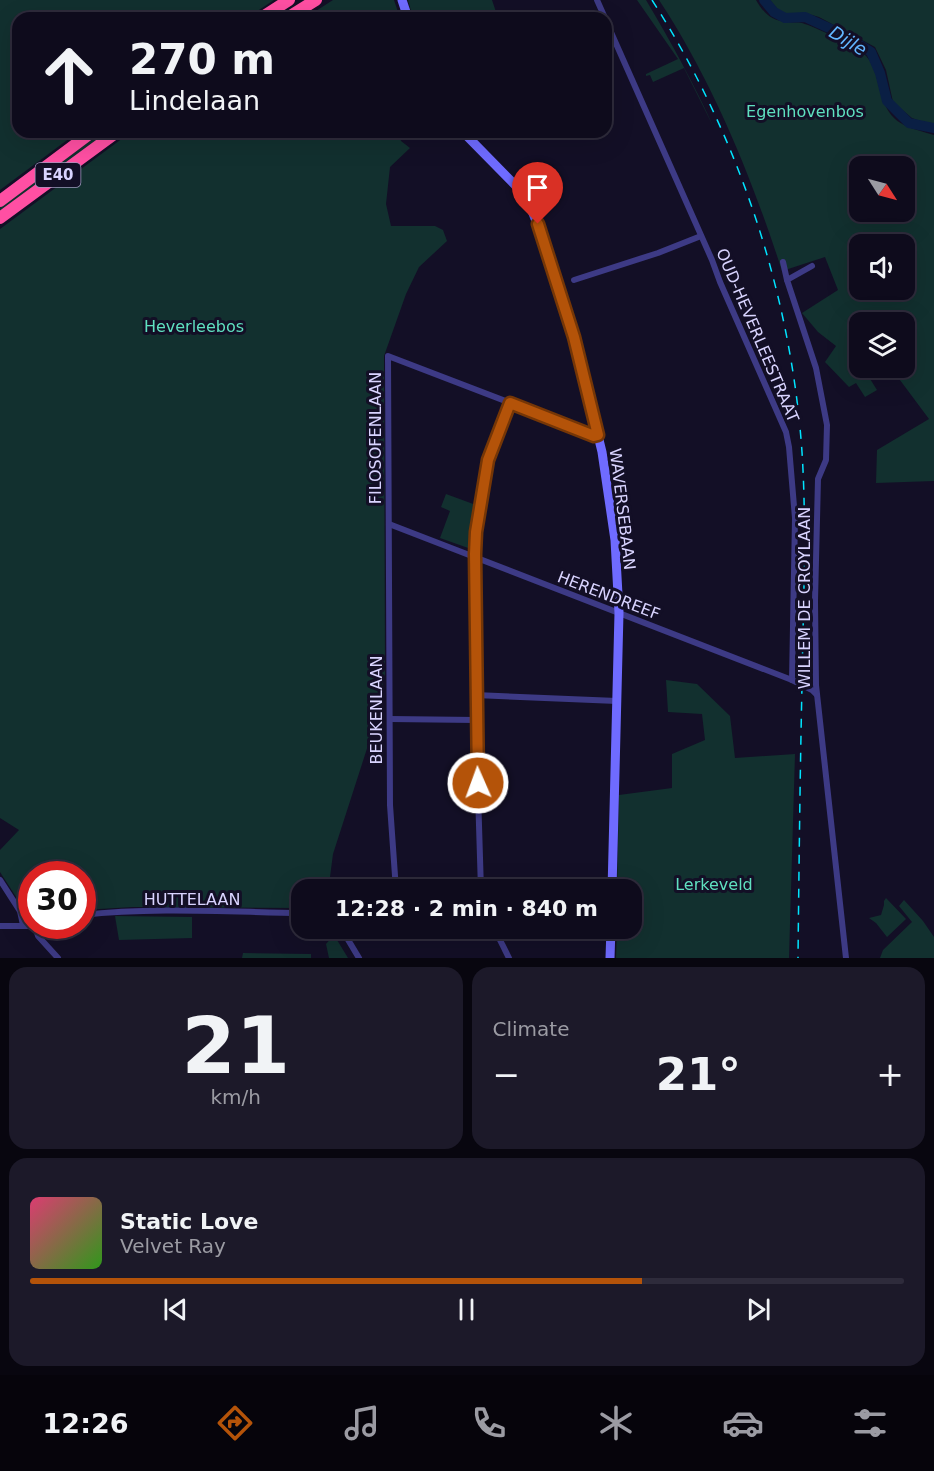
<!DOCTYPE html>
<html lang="en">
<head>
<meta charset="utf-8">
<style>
	body { margin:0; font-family:"DejaVu Sans",sans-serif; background:#1c1929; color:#f1f3f6; height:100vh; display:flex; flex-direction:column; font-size:22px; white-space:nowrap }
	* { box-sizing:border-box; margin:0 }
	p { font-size:20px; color:#9b9ba3 }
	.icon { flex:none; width:33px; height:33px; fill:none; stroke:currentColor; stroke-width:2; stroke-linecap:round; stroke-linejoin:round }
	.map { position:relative; height:958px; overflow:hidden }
	.sheet { display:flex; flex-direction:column; gap:9px; padding:9px; background:#08060f; flex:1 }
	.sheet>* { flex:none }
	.banner { position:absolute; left:12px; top:12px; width:600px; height:126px; border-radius:18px; box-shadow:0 6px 24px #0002,0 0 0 2px #2e2b3b; background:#0e0b1c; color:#f1f3f6; overflow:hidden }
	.needle { width:39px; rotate:126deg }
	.fabs { position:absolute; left:849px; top:156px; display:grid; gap:12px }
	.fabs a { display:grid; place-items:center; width:66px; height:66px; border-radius:12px; background:#0e0b1c; box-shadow:0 6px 24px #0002,0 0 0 2px #2e2b3b; font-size:30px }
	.speed { position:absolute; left:18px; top:861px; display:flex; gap:12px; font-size:30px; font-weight:700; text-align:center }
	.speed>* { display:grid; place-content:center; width:78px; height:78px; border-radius:50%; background:#0e0b1c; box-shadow:0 6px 24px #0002,0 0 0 2px #2e2b3b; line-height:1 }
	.speed .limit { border:9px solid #d22; background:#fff; color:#111 }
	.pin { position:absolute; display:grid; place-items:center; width:51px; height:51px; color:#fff; margin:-62px -26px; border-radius:50% 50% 50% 0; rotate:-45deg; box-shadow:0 0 6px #0007 }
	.pin .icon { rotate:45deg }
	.me { position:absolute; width:66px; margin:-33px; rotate:358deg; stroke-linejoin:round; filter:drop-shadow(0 0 4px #0008) }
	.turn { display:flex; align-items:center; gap:21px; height:126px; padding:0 18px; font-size:27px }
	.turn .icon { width:78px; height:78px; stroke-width:2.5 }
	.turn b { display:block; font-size:42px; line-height:51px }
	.big { font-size:45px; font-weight:600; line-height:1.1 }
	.sheet .tile { flex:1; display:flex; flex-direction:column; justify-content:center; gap:9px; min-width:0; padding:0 21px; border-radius:18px; background:#1c1929 }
	.sheet .dial { align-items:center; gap:0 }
	.dial b { font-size:78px; line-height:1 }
	.song { display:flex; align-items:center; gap:18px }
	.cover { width:72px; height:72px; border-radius:9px; background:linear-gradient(135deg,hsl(340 70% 55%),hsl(110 70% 35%)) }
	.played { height:6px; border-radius:3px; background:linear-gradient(90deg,#b45309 70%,#2e2b3b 70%) }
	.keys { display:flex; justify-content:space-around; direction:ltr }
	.heat { display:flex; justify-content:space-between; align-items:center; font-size:33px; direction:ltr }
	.sheet .tiles { flex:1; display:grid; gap:9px; grid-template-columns:1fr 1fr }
	.tile:last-child { grid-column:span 2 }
	.trip { position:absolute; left:291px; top:879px; width:351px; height:60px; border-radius:18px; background:#0e0b1c; box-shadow:0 6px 24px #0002,0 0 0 2px #2e2b3b; font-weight:600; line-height:60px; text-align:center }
	.dock { display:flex; height:96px; justify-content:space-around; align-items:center; background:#06040b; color:#9b9ba3 }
	.dock .icon { width:42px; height:42px }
	.dock .current { color:#b45309 }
	.dock b { font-size:27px; color:#f1f3f6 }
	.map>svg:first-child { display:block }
</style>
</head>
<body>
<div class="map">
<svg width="934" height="958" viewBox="0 0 934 958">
	<rect width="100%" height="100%" fill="#130f26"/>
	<g fill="#12302f" fill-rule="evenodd">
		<polygon points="0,0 274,0 247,18 18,18 18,132 78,132 0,190"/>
		<polygon points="333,0 394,0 400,18 305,18"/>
		<polygon points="408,0 492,0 498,18 413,18"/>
		<path d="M637 0H646C671 42 694 84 714 128L684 68 653 82 650 75 646 76V74L678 59Z"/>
		<path d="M659 0H756C764 14 772 21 788 22 793 23 798 22 802 23 815 27 854 45 864 54 871 60 875 70 877 79 887 120 894 124 934 135V481L876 483 877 450 929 419 891 368H904V322H860V368H878L867 374 877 390 865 397 856 383 849 387 825 362 836 346 818 332 802 313 838 290 825 257 782 271C752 178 713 82 659 0ZM860 166H904V212H860ZM860 244H904V290H860Z"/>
		<polygon points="770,0 934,0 934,126 912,118 893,102 886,70 875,47 819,17 805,13 781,13"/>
		<polygon points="102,132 108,132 0,212 0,207"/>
		<polygon points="131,132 398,132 401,141 410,148 390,167 386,204 391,226 435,226 443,230 447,241 419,267 406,294 384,356 385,675 372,733 333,854 330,877 333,878 331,889 302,890 301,908 133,907 83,910 82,874 32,874 31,920 0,872 0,850 19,830 0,818 0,229"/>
		<polygon points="446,494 476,505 471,549 440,538 450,511 441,507"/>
		<polygon points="666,680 697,684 730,716 735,758 795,754 789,958 616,958 617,929 632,928 632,890 617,889 619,795 672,788 672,754 705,740 702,714 668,712"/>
		<polygon points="886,898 906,919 887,937 876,923 869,918 881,915 884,905 884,901"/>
		<polygon points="904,900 923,921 934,937 934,958 880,958 883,950 912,922 899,906"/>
		<polygon points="115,916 192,917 192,938 119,940"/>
		<polygon points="334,935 348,958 329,958 326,944"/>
		<polygon points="243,953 311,954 311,958 242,958"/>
	</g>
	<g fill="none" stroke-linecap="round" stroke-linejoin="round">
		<polyline stroke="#0a1f44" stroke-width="10" points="764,0 774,12 785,18 805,17 844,35 871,52 880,73 887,101 909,123 934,128"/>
		<g stroke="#3d3a85" stroke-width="6">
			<polyline points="597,0 605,18"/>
			<polyline points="606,21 712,260 720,282 786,432 789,447 795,518 792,680"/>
			<polyline points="783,262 787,280"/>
			<polyline points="812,266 787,280 816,368 827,425 826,460 818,479 815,601 816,685 846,958"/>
			<polyline points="574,280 658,253 701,236"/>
			<polyline points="389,524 792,680 812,690 817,695"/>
			<polyline points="475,695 617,701"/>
			<polyline points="390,719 476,720"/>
			<polyline points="0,880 20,911 23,925"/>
			<polyline points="396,890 390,805 388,356 594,435 598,435"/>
			<polyline points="481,890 475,695 475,545 487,460 510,403"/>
			<polyline points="531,890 542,887 612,889"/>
			<path d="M82 915C155 907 229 912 302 913"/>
			<polyline points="0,926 34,926"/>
			<polyline points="35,926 38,936 58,958"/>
			<polyline points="341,928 359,958"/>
			<polyline points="494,928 509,958"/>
		</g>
		<g stroke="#6f6bff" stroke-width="9">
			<polyline points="402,0 408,18"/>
			<polyline points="463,132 517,187 532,211 543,238 574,337 602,452 615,540 619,613 612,890"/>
			<polyline points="610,958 611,928"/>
		</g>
		<g stroke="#ff4fa3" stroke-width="12">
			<polyline points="261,18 289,0"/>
			<polyline points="287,18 316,0"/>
			<polyline points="0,201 92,132"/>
			<polyline points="0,218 117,132"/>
		</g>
		<path stroke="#00e5ff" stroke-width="1.5" stroke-dasharray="9 8" stroke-linecap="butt" d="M652 0C738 134 791 293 802 452 807 530 803 608 802 685 800 776 799 867 798 958"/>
	</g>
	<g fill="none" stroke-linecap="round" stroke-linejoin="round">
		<defs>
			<polyline id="route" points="478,783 475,554 476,532 488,460 510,403 594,436 598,435 574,337 538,224"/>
		</defs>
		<use href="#route" stroke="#753606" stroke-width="15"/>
		<use href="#route" stroke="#b45309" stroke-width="10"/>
	</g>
	<g text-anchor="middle" stroke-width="6" stroke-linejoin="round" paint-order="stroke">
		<rect fill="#130f26" stroke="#9e99be" stroke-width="1.5" x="35.5" y="163" width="45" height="24" rx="4.5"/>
		<g font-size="15" font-weight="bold" fill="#d9d4ff">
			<text x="58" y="180">E40</text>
		</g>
		<g font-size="16" fill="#5fe0c0" stroke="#130f26">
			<text x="805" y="117">Egenhovenbos</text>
			<text x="194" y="332">Heverleebos</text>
			<text x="714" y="890">Lerkeveld</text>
		</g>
		<g font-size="16" fill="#d9d4ff" stroke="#130f26">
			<text transform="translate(758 335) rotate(67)" y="6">OUD-HEVERLEESTRAAT</text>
			<text transform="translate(375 438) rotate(-90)" y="6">FILOSOFENLAAN</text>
			<text transform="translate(623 509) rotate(83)" y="6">WAVERSEBAAN</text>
			<text transform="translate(609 595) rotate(21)" y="6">HERENDREEF</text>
			<text transform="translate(804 598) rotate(-90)" y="6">WILLEM DE CROYLAAN</text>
			<text transform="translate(376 710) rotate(-90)" y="6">BEUKENLAAN</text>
			<text x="192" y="905">HUTTELAAN</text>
		</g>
		<g font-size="18" font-style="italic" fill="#62b6ff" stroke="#130f26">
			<text transform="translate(848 41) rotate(31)" y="6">Dijle</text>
		</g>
	</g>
</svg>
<div class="fabs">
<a><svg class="needle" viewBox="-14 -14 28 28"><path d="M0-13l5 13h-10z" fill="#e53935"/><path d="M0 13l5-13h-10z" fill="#9b9ba3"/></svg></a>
<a><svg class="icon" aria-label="sound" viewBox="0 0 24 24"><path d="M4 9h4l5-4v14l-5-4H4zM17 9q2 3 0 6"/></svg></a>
<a><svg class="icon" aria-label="layers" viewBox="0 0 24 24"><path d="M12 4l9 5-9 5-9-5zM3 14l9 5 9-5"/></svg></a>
</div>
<div class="speed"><div class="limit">30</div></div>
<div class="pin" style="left:538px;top:224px;background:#d93025"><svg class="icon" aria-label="arrive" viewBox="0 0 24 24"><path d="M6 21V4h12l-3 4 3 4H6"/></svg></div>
<svg class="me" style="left:478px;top:783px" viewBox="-20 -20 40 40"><circle r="17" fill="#b45309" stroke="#fff" stroke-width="3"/><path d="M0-11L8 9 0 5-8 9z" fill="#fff"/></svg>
<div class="trip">12:28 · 2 min · 840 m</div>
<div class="banner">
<div class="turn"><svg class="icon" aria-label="ahead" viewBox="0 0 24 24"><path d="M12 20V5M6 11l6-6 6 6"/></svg><div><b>270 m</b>Lindelaan</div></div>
</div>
</div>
<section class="sheet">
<div class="tiles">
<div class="tile dial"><b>21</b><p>km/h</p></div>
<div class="tile"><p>Climate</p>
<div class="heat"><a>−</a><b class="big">21°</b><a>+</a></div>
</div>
<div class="tile">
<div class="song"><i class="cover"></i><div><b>Static Love</b><p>Velvet Ray</p></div></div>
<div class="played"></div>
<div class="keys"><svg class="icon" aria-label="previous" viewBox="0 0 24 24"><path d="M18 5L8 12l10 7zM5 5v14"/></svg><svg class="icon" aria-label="pause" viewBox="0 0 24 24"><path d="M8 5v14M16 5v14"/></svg><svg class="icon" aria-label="next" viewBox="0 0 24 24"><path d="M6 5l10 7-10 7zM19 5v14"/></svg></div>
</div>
</div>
</section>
<nav class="dock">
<b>12:26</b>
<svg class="icon current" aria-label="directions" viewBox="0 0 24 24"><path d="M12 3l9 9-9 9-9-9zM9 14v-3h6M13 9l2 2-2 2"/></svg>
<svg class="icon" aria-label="music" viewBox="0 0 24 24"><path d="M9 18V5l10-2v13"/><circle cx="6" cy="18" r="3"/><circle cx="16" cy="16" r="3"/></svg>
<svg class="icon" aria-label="phone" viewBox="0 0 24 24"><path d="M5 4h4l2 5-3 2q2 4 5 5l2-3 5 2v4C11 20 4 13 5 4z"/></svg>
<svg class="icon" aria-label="climate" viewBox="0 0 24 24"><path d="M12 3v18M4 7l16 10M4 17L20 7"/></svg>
<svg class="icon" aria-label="car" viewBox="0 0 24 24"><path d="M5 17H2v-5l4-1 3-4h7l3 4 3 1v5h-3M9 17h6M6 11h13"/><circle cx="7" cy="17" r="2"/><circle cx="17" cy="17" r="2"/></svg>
<svg class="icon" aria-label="filters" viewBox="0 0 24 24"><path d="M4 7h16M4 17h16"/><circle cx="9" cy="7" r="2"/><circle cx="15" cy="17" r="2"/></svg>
</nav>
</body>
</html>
